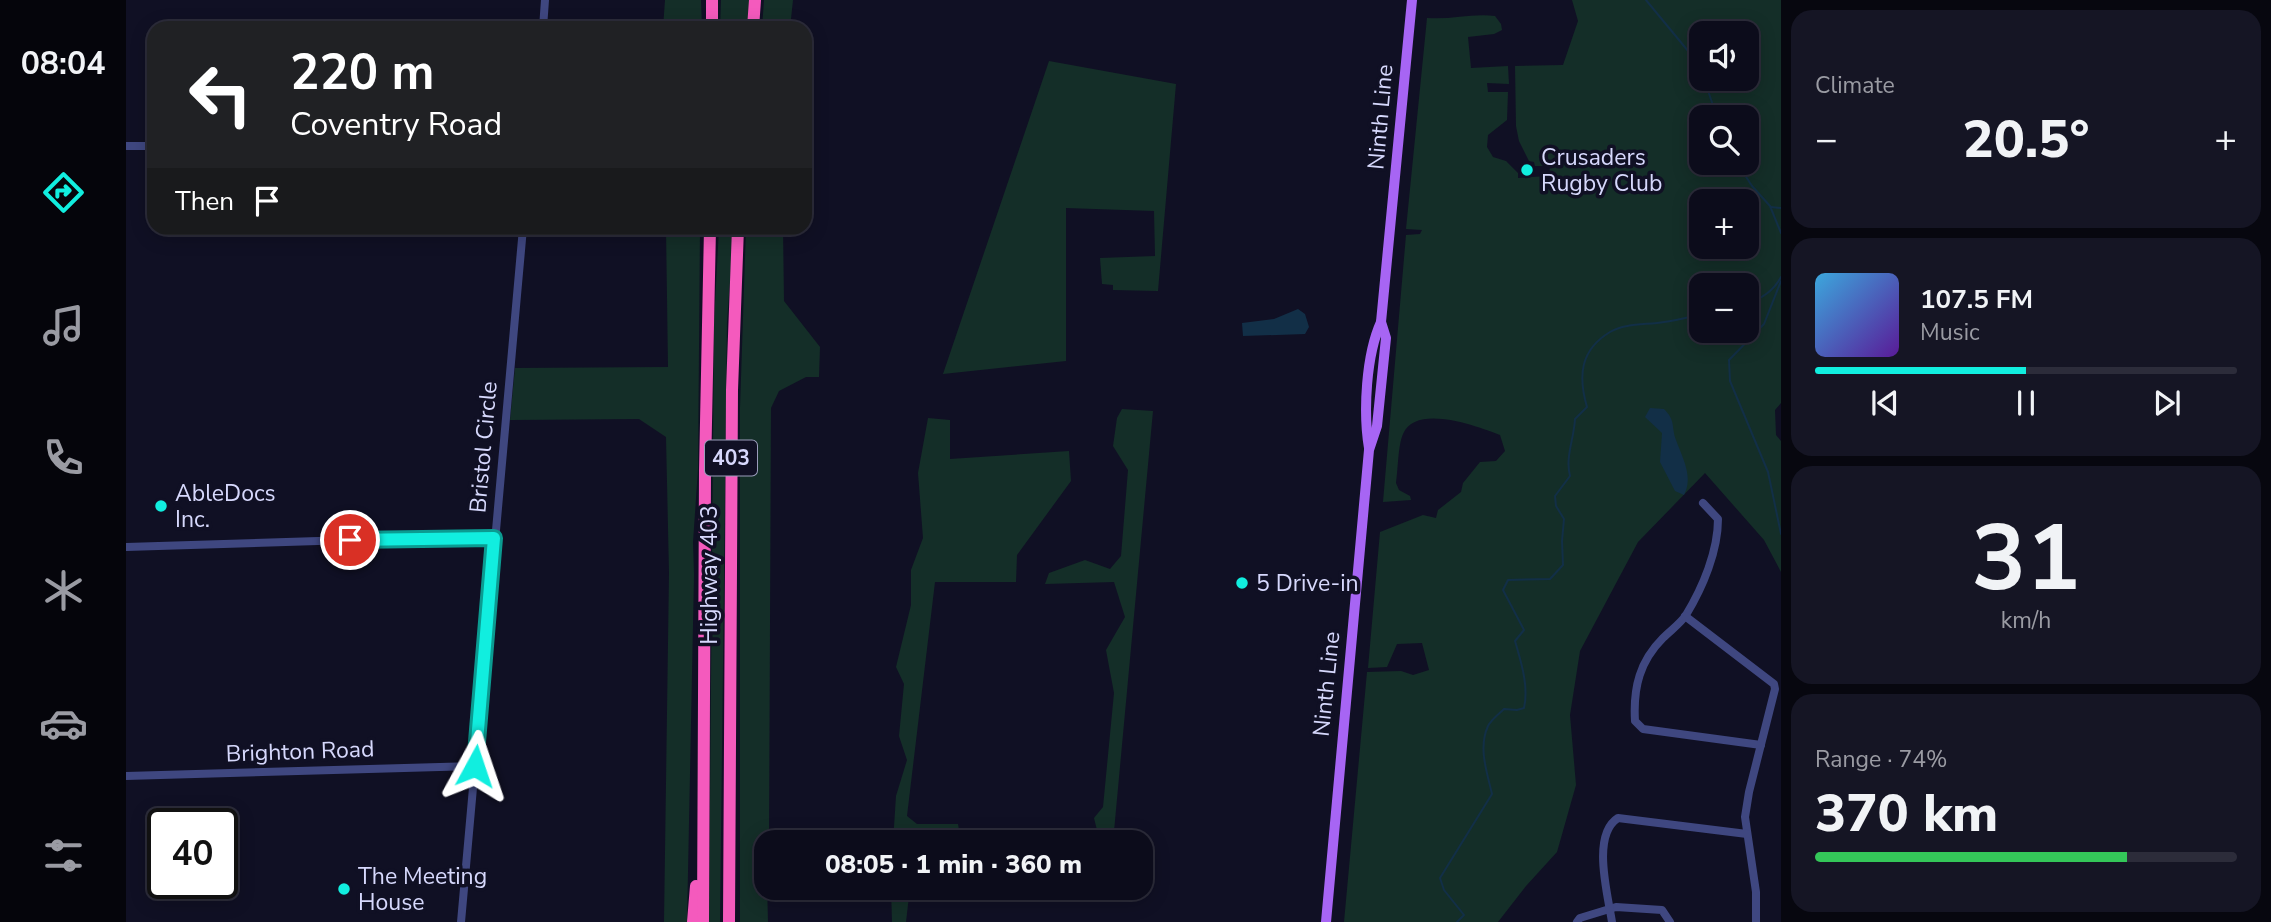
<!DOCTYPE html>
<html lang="en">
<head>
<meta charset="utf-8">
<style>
	body { margin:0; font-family:"Nunito Sans",sans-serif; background:#151524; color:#f1f3f6; height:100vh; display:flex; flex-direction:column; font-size:26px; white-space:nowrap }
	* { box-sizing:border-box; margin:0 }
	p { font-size:23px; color:#9a9ba3 }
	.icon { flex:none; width:38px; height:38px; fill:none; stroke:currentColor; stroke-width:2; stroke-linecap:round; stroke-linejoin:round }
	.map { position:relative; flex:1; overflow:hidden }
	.drawer { display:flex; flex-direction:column; gap:10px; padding:10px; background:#07070f; width:490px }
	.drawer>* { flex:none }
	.top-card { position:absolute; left:21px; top:21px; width:665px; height:214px; border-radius:21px; box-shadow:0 4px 18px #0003,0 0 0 2px #2c2c3a; background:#202124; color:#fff; overflow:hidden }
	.controls { position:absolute; left:1563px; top:21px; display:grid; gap:14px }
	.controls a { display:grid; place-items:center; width:70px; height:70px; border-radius:14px; background:#0c0c1b; box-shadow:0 4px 18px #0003,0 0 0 2px #2c2c3a; font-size:35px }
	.speed { position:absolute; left:21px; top:808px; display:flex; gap:14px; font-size:35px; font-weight:700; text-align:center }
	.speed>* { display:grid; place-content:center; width:91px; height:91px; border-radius:50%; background:#0c0c1b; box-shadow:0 4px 18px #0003,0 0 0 2px #2c2c3a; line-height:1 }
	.speed .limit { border:4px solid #111; border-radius:10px; background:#fff; color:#111 }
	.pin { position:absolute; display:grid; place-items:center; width:60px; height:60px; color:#fff; margin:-30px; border:4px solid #fff; border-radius:50%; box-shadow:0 2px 7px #0007 }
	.me { position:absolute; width:77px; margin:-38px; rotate:5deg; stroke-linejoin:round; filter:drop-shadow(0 0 5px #0008) }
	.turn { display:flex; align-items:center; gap:24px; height:147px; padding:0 28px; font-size:32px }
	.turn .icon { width:91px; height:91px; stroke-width:2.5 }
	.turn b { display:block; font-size:49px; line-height:60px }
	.then { display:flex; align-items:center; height:66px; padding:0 28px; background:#0003; gap:14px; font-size:26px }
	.big { font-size:52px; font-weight:800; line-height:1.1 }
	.drawer .card { flex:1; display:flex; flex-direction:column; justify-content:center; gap:10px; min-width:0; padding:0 24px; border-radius:21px; background:#151524 }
	.drawer .dial { align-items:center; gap:0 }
	.dial b { font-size:91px; line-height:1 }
	.song { display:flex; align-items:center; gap:21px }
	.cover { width:84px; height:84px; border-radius:10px; background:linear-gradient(135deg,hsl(200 70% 55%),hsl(270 70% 35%)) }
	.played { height:7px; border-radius:4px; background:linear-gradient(90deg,#11eedf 50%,#2c2c3a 50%) }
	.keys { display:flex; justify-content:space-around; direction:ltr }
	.heat { display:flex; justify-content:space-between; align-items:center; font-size:38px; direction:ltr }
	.charge { height:10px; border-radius:5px; background:linear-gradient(90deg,#34c759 74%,#2c2c3a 0) }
	.trip { position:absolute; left:628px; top:830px; width:399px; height:70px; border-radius:21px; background:#0c0c1b; box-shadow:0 4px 18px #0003,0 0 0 2px #2c2c3a; font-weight:800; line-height:70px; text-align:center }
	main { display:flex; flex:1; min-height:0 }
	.dock { display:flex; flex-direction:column; width:126px; justify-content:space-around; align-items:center; background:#05050b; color:#9a9ba3 }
	.dock .icon { width:49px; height:49px }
	.dock .on { color:#11eedf }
	.dock b { font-size:32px; color:#f1f3f6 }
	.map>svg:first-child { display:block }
</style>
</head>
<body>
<main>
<nav class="dock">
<b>08:04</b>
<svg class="icon on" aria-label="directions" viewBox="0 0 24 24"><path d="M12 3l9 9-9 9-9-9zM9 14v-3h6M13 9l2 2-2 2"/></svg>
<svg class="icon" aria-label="music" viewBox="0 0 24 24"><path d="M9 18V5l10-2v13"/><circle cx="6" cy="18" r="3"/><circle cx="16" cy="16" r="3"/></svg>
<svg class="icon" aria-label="phone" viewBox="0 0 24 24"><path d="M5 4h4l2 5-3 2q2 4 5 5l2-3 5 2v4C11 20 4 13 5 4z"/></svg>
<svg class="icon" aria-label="climate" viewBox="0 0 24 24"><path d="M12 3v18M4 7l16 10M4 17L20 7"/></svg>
<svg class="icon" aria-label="car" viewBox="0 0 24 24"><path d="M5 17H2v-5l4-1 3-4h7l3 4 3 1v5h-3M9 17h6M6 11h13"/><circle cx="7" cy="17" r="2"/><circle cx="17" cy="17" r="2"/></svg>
<svg class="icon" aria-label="filters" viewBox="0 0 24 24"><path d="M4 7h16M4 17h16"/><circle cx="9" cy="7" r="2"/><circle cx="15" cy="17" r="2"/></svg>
</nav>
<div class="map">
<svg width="1655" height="922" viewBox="0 0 1655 922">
	<rect width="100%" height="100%" fill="#101024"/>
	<g fill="#142e28" fill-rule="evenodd">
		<polygon points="539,0 575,0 576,28 537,28"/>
		<polygon points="595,0 624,0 622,28 594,28"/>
		<polygon points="638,0 667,0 664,28 636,28"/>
		<path d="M1446 0H1655V403L1649 410 1650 435 1655 441V572L1638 540 1579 473 1512 542 1454 651 1444 715 1450 785 1431 852 1400 886 1372 922H1218L1241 672 1275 671 1287 675 1303 670 1296 643 1271 644 1261 667 1242 668 1254 532 1297 515 1310 518 1312 510 1335 492 1337 483 1354 462 1370 461 1379 451 1374 435C1353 427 1290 403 1277 434 1272 445 1272 470 1270 483L1273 490 1284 496 1285 500 1257 502 1280 235 1294 234 1296 230 1280 229 1301 18C1324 20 1347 13 1369 16L1375 24 1376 30 1368 34 1342 37 1345 68 1382 66 1383 84 1361 83 1362 92H1382L1381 120 1362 135 1361 147 1367 157 1380 161 1392 173V178L1423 176 1424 166H1409L1408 162 1403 161 1393 141 1390 126 1389 66 1437 65 1452 21ZM1575 33H1620V79H1575ZM1575 117H1620V163H1575ZM1575 201H1620V247H1575ZM1575 285H1620V331H1575Z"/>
		<polygon points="923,61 1050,84 1032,291 987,290 987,285 976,284 974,258 1029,256 1028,211 940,208 940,361 817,374"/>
		<polygon points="540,228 574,228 572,469 567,542 568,575 561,922 538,922 543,573 540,437 513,419 384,420 389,368 542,367"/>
		<polygon points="593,228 608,228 601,322 594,922 583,922 588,323"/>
		<polygon points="620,228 657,228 658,301 694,347 693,377 680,377 653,391 645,408 643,842 640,842 642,922 614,922 614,408"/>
		<polygon points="996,409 1027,411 987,842 974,842 968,818 977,807 988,693 980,650 999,617 988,582 919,584 923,573 959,560 984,569 995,556 1002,470 987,446 991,418"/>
		<polygon points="802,418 824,420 824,459 943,451 945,481 891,555 890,582 809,582 781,816 791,824 832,824 834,835 785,837 780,842 767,842 770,796 781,760 773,736 778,684 770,667 785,605 785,570 797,538 792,473"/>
		<polygon points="765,887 784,887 780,922 766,922"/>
	</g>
	<g fill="#122f47">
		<polygon points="1172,309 1179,314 1183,327 1179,334 1117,336 1116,323 1148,319"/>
		<path d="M1524 408 1538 409C1550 421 1545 426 1550 440 1556 457 1568 477 1558 495L1549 491 1534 462 1536 433 1519 417Z"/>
	</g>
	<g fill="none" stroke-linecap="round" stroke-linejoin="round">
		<g stroke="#122f47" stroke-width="2">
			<polyline points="1520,0 1572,63 1575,72"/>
			<polyline points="1578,79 1591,117"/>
			<polyline points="1611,163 1626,186 1644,206 1655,233"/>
			<polyline points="1645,207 1655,208"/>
			<polyline points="1655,281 1638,324 1603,360 1604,381 1642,472 1655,534"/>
			<path d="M1620 303C1635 300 1648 290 1655 277"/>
			<path d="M1331 922 1338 915 1318 890 1314 878 1366 794C1361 772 1352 748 1362 726 1365 720 1373 714 1378 709L1391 710 1398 708C1403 686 1395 662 1389 641L1398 630 1377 590 1382 580 1424 579 1437 565 1436 541 1438 519 1430 506 1429 496 1444 476C1439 457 1448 439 1449 419L1461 407C1452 376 1454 350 1484 332 1499 323 1521 325 1538 322 1550 321 1563 317 1575 314"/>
		</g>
		<g stroke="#3f4780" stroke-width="8">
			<polyline points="417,28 419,0"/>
			<polyline points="0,146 28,146"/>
			<path d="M1577 503 1592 519C1592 551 1577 587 1560 615 1555 623 1545 630 1537 638 1514 661 1507 687 1509 721L1517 729 1635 745"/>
			<polyline points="0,547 224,540 368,538"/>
			<polyline points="1559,616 1648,684 1649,689 1623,792 1619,817 1630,892 1630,922"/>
			<polyline points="0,776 349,766"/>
			<polyline points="335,922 397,228"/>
			<polyline points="1451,922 1454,918 1490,907 1536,910 1544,922"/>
			<path d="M1486 922C1482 895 1465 835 1492 818L1621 834"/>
		</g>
		<g stroke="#a765f4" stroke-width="10">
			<path d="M1243 448C1237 412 1240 355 1255 322L1286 0"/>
			<polyline points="1200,922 1243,450 1251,426 1260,338 1255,322"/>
		</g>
		<g stroke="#f45abd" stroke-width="12">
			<polyline points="586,28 586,0"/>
			<polyline points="627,28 629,0"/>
			<polyline points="567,922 570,886"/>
			<polyline points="577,922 579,471 584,228"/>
			<polyline points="603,922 606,390 612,228"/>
		</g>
	</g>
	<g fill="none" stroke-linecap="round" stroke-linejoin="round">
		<defs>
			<polyline id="route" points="224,540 368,538 349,766"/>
		</defs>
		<use href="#route" stroke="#0b9b91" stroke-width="18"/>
		<use href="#route" stroke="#11eedf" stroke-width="12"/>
	</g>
	<g fill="#11eedf" stroke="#101024" stroke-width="2.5">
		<circle cx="1401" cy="170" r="7"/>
		<circle cx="35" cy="506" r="7"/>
		<circle cx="1116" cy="583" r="7"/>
		<circle cx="218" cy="889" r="7"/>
	</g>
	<g text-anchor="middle" stroke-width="7" stroke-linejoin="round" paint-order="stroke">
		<rect fill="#101024" stroke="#9b9cbb" stroke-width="2" x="579" y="440.5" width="52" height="35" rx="5"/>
		<g font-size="21" font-weight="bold" fill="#d6d8fc">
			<text x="605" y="465">403</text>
		</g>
		<g font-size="23" fill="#d6d8fc" stroke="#101024">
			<text transform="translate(1254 117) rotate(-85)" y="8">Ninth Line</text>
			<text transform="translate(357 447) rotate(-85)" y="8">Bristol Circle</text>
			<text transform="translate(583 575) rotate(-90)" y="8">Highway 403</text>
			<text transform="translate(1200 684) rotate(-84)" y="8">Ninth Line</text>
			<text transform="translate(174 751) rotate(-2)" y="8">Brighton Road</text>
		</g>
		<g font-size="23" fill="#d6d8fc" stroke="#101024" text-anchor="start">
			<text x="1415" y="165">Crusaders<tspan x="1415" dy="26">Rugby Club</tspan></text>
			<text x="49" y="501">AbleDocs<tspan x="49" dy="26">Inc.</tspan></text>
			<text x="1130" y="591">5 Drive-in</text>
			<text x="232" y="884">The Meeting<tspan x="232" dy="26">House</tspan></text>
		</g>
	</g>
</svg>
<div class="controls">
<a><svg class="icon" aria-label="sound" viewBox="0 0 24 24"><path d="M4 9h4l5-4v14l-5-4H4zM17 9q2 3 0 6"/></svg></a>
<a><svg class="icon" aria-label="search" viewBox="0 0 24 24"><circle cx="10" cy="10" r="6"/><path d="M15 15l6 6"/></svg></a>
<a>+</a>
<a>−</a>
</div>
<div class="speed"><div class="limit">40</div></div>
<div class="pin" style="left:224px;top:540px;background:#d93025"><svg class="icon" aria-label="arrive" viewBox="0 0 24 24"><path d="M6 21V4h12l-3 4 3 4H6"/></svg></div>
<svg class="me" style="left:349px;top:766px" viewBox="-20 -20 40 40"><path d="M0-17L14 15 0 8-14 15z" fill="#11eedf" stroke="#fff" stroke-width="4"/></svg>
<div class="trip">08:05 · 1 min · 360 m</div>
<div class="top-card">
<div class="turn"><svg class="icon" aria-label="left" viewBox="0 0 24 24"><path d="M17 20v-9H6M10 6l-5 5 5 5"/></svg><div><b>220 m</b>Coventry Road</div></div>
<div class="then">Then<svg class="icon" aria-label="arrive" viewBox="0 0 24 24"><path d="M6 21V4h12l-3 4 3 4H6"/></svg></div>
</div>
</div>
<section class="drawer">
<div class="card"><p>Climate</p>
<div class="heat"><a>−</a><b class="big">20.5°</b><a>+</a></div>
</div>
<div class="card">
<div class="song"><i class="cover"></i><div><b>107.5 FM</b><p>Music</p></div></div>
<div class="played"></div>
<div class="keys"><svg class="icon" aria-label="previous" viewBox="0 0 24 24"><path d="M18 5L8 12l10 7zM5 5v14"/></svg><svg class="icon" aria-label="pause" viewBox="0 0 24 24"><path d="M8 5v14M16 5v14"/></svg><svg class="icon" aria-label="next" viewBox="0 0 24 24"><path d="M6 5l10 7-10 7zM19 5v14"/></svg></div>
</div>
<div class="card dial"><b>31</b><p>km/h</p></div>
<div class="card"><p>Range · 74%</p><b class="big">370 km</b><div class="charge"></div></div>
</section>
</main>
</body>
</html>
